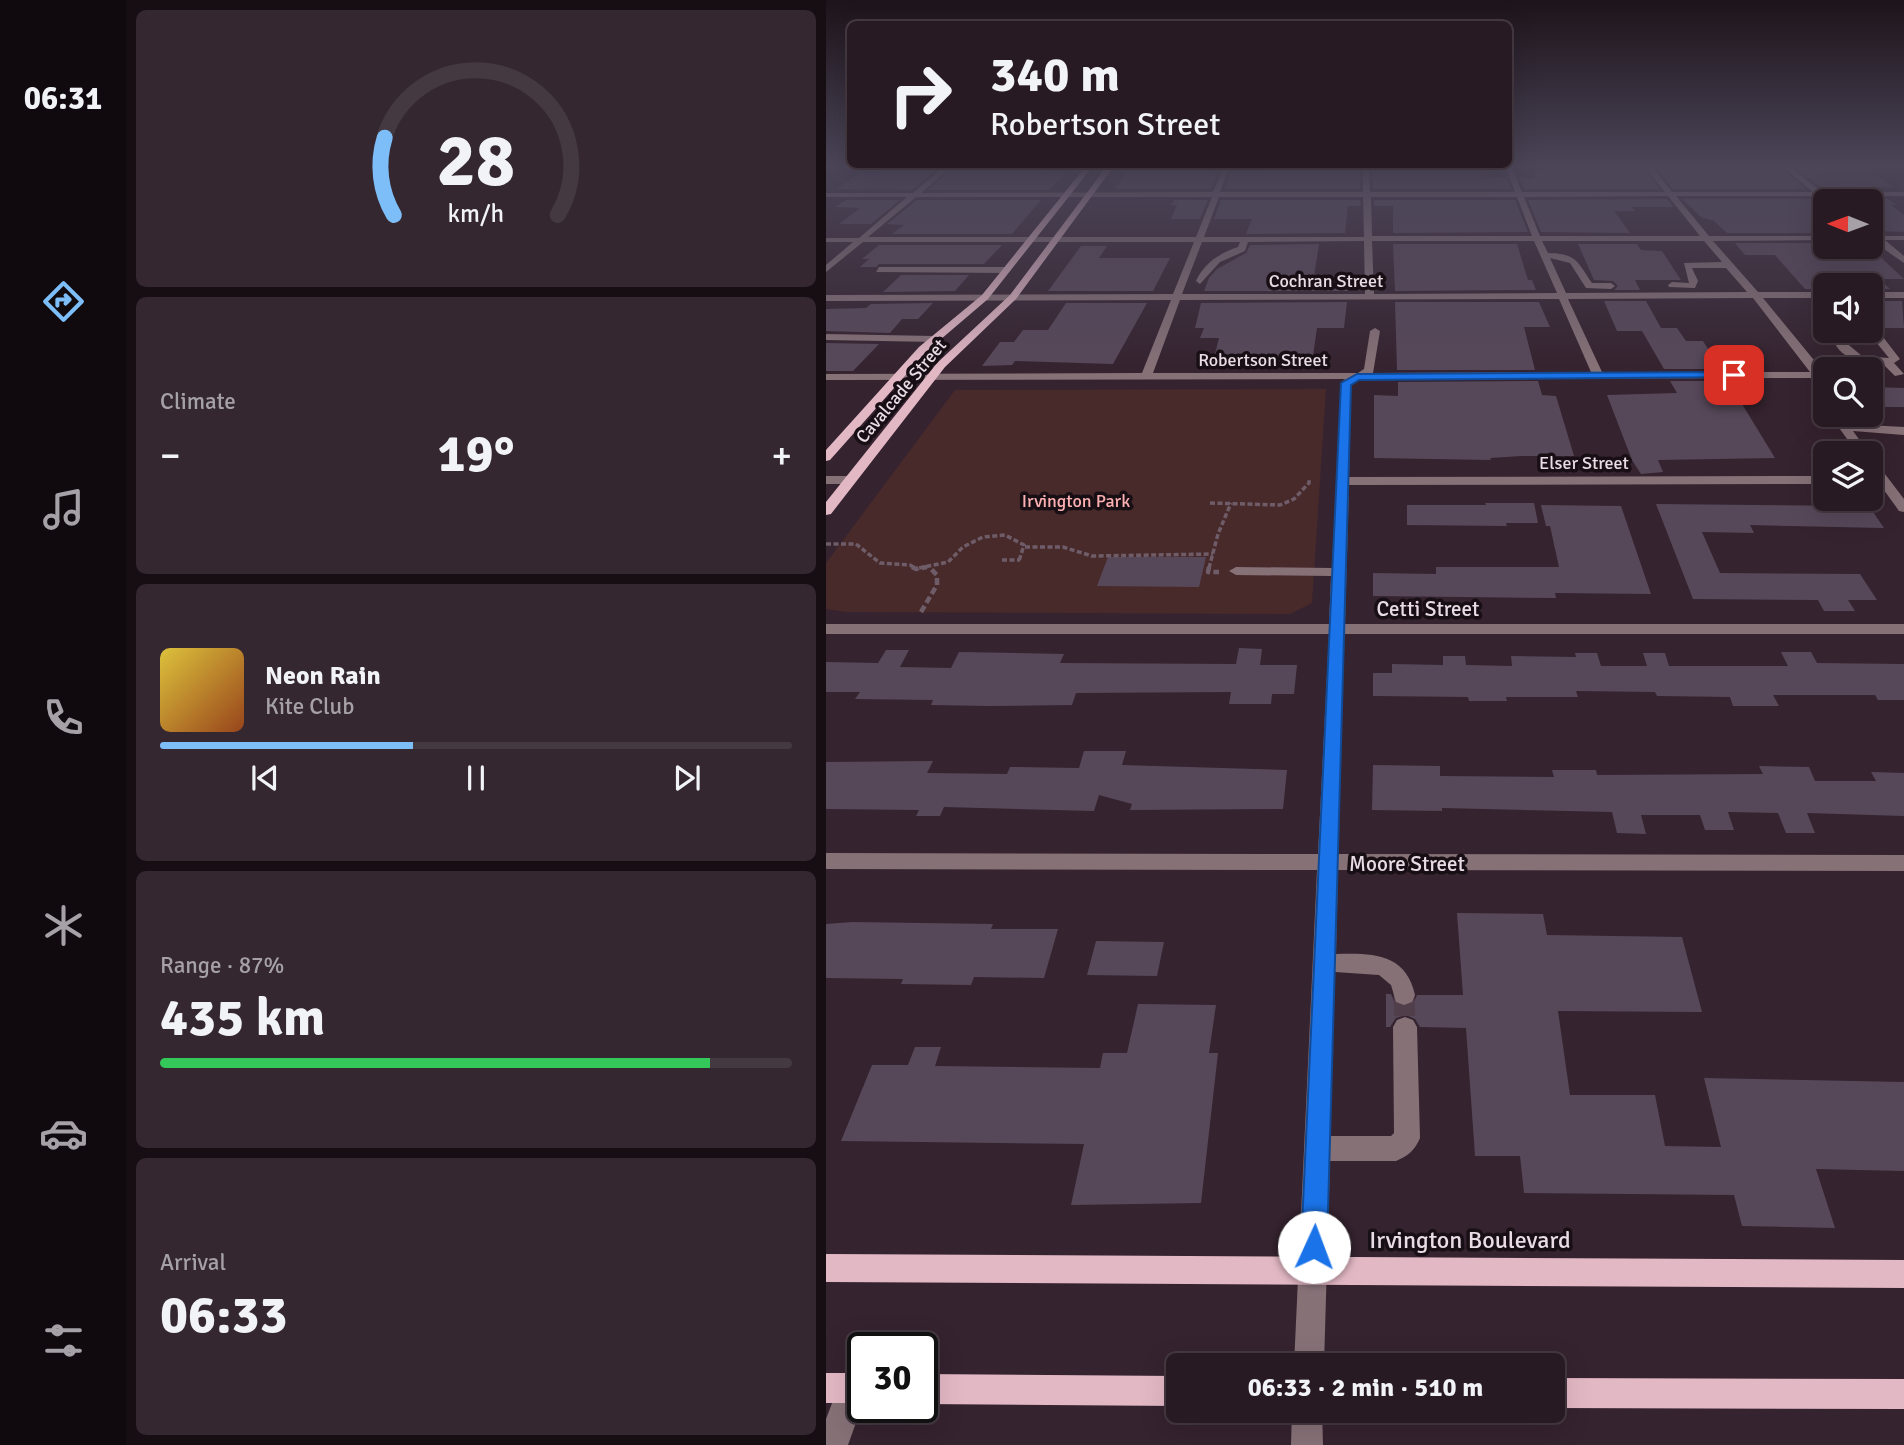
<!DOCTYPE html>
<html lang="en">
<head>
<meta charset="utf-8">
<style>
	body { margin:0; font-family:Signika,sans-serif; background:#342730; color:#f1f3f6; height:100vh; display:flex; flex-direction:column; font-size:26px; white-space:nowrap }
	* { box-sizing:border-box; margin:0 }
	p { font-size:23px; color:#a5a1a6 }
	.icon { flex:none; width:38px; height:38px; fill:none; stroke:currentColor; stroke-width:2; stroke-linecap:round; stroke-linejoin:round }
	.map { position:relative; flex:1; overflow:hidden }
	.drawer { display:flex; flex-direction:column; gap:10px; padding:10px; background:#160e13; width:700px }
	.drawer>* { flex:none }
	.top-card { position:absolute; left:21px; top:21px; width:665px; height:147px; border-radius:10px; box-shadow:0 7px 28px #0002,0 0 0 2px #443841; background:#281a23; color:#f1f3f6; overflow:hidden }
	.needle { width:46px; rotate:271deg }
	.controls { position:absolute; left:987px; top:189px; display:grid; gap:14px }
	.controls a { display:grid; place-items:center; width:70px; height:70px; border-radius:10px; background:#281a23; box-shadow:0 7px 28px #0002,0 0 0 2px #443841; font-size:35px }
	.speed { position:absolute; left:21px; top:1332px; display:flex; gap:14px; font-size:35px; font-weight:700; text-align:center }
	.speed>* { display:grid; place-content:center; width:91px; height:91px; border-radius:50%; background:#281a23; box-shadow:0 7px 28px #0002,0 0 0 2px #443841; line-height:1 }
	.speed .limit { border:4px solid #111; border-radius:10px; background:#fff; color:#111 }
	.pin { position:absolute; display:grid; place-items:center; width:60px; height:60px; color:#fff; margin:-30px; border-radius:14px; box-shadow:0 4px 10px #0006 }
	.me { position:absolute; width:77px; margin:-38px; rotate:2deg; stroke-linejoin:round; filter:drop-shadow(0 0 5px #0008) }
	.turn { display:flex; align-items:center; gap:24px; height:147px; padding:0 28px; font-size:32px }
	.turn .icon { width:91px; height:91px; stroke-width:2.5 }
	.turn b { display:block; font-size:49px; line-height:60px }
	.big { font-size:52px; font-weight:700; line-height:1.1 }
	.drawer .tile { flex:1; display:flex; flex-direction:column; justify-content:center; gap:10px; min-width:0; padding:0 24px; border-radius:10px; background:#342730 }
	.drawer .dial { align-items:center; gap:0 }
	.dial svg { height:182px; overflow:visible; fill:none; stroke:#443841; stroke-width:7; stroke-linecap:round; text-anchor:middle }
	.dial text { fill:#f1f3f6; stroke:none }
	.song { display:flex; align-items:center; gap:21px }
	.cover { width:84px; height:84px; border-radius:10px; background:linear-gradient(135deg,hsl(50 70% 55%),hsl(20 70% 35%)) }
	.played { height:7px; border-radius:4px; background:linear-gradient(90deg,#7dbef9 40%,#443841 40%) }
	.keys { display:flex; justify-content:space-around; direction:ltr }
	.heat { display:flex; justify-content:space-between; align-items:center; font-size:38px; direction:ltr }
	.charge { height:10px; border-radius:5px; background:linear-gradient(90deg,#34c759 87%,#443841 0) }
	.trip { position:absolute; left:340px; top:1353px; width:399px; height:70px; border-radius:10px; background:#281a23; box-shadow:0 7px 28px #0002,0 0 0 2px #443841; font-weight:700; line-height:70px; text-align:center }
	main { display:flex; flex:1; min-height:0 }
	.dock { display:flex; flex-direction:column; width:126px; justify-content:space-around; align-items:center; background:#100a0e; color:#a5a1a6 }
	.dock .icon { width:49px; height:49px }
	.dock .current { color:#7dbef9 }
	.dock b { font-size:32px; color:#f1f3f6 }
	.map>svg:first-child { display:block }
</style>
</head>
<body>
<main>
<nav class="dock">
<b>06:31</b>
<svg class="icon current" aria-label="directions" viewBox="0 0 24 24"><path d="M12 3l9 9-9 9-9-9zM9 14v-3h6M13 9l2 2-2 2"/></svg>
<svg class="icon" aria-label="music" viewBox="0 0 24 24"><path d="M9 18V5l10-2v13"/><circle cx="6" cy="18" r="3"/><circle cx="16" cy="16" r="3"/></svg>
<svg class="icon" aria-label="phone" viewBox="0 0 24 24"><path d="M5 4h4l2 5-3 2q2 4 5 5l2-3 5 2v4C11 20 4 13 5 4z"/></svg>
<svg class="icon" aria-label="climate" viewBox="0 0 24 24"><path d="M12 3v18M4 7l16 10M4 17L20 7"/></svg>
<svg class="icon" aria-label="car" viewBox="0 0 24 24"><path d="M5 17H2v-5l4-1 3-4h7l3 4 3 1v5h-3M9 17h6M6 11h13"/><circle cx="7" cy="17" r="2"/><circle cx="17" cy="17" r="2"/></svg>
<svg class="icon" aria-label="filters" viewBox="0 0 24 24"><path d="M4 7h16M4 17h16"/><circle cx="9" cy="7" r="2"/><circle cx="15" cy="17" r="2"/></svg>
</nav>
<section class="drawer">
<div class="tile dial"><svg viewBox="0 0 100 80">
<path d="M14 69A42 42 0 1 1 86 69"/>
<path d="M14 69A42 42 0 0 1 10 35" stroke="#7dbef9"/>
<text x="50" y="56" font-size="32" font-weight="700">28</text>
<text x="50" y="72" font-size="11">km/h</text>
</svg></div>
<div class="tile"><p>Climate</p>
<div class="heat"><a>−</a><b class="big">19°</b><a>+</a></div>
</div>
<div class="tile">
<div class="song"><i class="cover"></i><div><b>Neon Rain</b><p>Kite Club</p></div></div>
<div class="played"></div>
<div class="keys"><svg class="icon" aria-label="previous" viewBox="0 0 24 24"><path d="M18 5L8 12l10 7zM5 5v14"/></svg><svg class="icon" aria-label="pause" viewBox="0 0 24 24"><path d="M8 5v14M16 5v14"/></svg><svg class="icon" aria-label="next" viewBox="0 0 24 24"><path d="M6 5l10 7-10 7zM19 5v14"/></svg></div>
</div>
<div class="tile"><p>Range · 87%</p><b class="big">435 km</b><div class="charge"></div></div>
<div class="tile"><p>Arrival</p><b class="big">06:33</b></div>
</section>
<div class="map">
<svg width="1078" height="1445" viewBox="0 0 1078 1445">
	<rect width="100%" height="100%" fill="#35232f"/>
	<polygon fill="#482a2b" points="500,389 486,603 464,614 20,612 0,609 0,563 129,390"/>
	<g fill="#574859">
		<polygon points="45,166 115,166 86,190 10,189"/>
		<polygon points="129,166 223,166 215,174 238,174 223,190 102,190"/>
		<polygon points="305,166 383,166 379,173 392,173 385,189 289,189"/>
		<polygon points="440,166 534,167 534,189 398,189 404,173 438,173"/>
		<polygon points="644,166 646,171 658,171 660,178 681,178 685,189 547,189 546,167"/>
		<polygon points="730,166 816,166 834,189 698,189 693,178 710,178 708,172 721,172 720,169 731,169"/>
		<polygon points="829,166 953,166 980,189 847,189"/>
		<polygon points="967,166 1037,166 1067,187 997,189"/>
		<polygon points="841,199 848,207 806,207 809,211 788,211 804,233 715,232 702,200"/>
		<polygon points="856,199 992,199 998,202 1002,199 1062,199 1071,205 1065,205 1078,215 1078,232 1051,231 1045,228 1045,201 999,201 999,233 901,233 888,221 875,217"/>
		<polygon points="20,200 74,200 45,224 13,224 34,208 9,207"/>
		<polygon points="91,200 215,200 186,234 66,234 78,225 61,224"/>
		<polygon points="348,200 382,200 374,219 345,219 351,205 345,205"/>
		<polygon points="395,200 534,200 535,206 522,206 519,233 420,234 426,219 388,219"/>
		<polygon points="548,200 689,200 702,232 567,233 567,206 548,206"/>
		<polygon points="909,243 999,243 999,247 1044,247 1078,279 1053,279 1064,289 1045,289 1045,285 999,285 999,289 979,289 949,255 919,255"/>
		<polygon points="493,244 488,276 523,276 522,291 378,291 383,278 391,269 420,253 424,245"/>
		<polygon points="567,244 691,244 702,280 706,280 710,290 569,291"/>
		<polygon points="752,244 811,244 815,250 836,251 855,280 809,280 814,290 788,290 792,286 787,281 768,280"/>
		<polygon points="53,245 176,245 158,264 53,264 50,267 34,267 43,259 36,259"/>
		<polygon points="255,246 281,246 273,258 344,258 327,291 222,291"/>
		<polygon points="75,275 143,275 129,291 57,292"/>
		<polygon points="778,301 820,301 835,328 851,328 860,341 877,341 895,369 838,369 816,331 791,331"/>
		<polygon points="1045,301 1076,301 1078,328 1045,328"/>
		<polygon points="521,302 518,328 491,328 486,363 387,362 393,338 374,338 378,328 369,328 375,303"/>
		<polygon points="569,302 713,302 724,327 698,327 709,370 571,370"/>
		<polygon points="107,303 92,319 76,319 64,333 0,331 0,309 40,308 45,304"/>
		<polygon points="240,303 321,303 287,364 189,361 186,365 156,366 174,342 188,342 197,330 222,330"/>
		<polygon points="0,343 53,344 27,371 0,371"/>
		<polygon points="712,381 716,395 730,396 748,456 696,456 664,458 665,460 548,458 548,395 572,396 572,382"/>
		<polygon points="844,381 902,381 949,458 832,460 837,472 815,474 806,460 781,395 851,393"/>
		<polygon points="1045,387 1078,388 1078,407 1045,407"/>
		<polygon points="659,503 708,503 712,523 680,523 681,526 581,525 581,505 660,505"/>
		<polygon points="830,504 1043,506 1058,528 924,525 928,533 876,532 894,573 1034,574 1051,600 1022,600 1029,611 998,611 992,600 867,599"/>
		<polygon points="715,505 795,506 825,594 729,593 730,598 547,596 547,573 610,574 610,567 733,567 724,526 720,526"/>
		<polygon points="282,557 380,557 373,587 271,586"/>
		<polygon points="413,648 436,649 434,665 471,665 468,694 446,694 445,704 403,704 405,692 250,693 246,705 164,706 105,705 107,700 29,699 34,692 0,692 0,662 52,663 60,650 83,650 74,667 125,668 133,652 238,654 234,663 410,664"/>
		<polygon points="955,652 985,652 991,663 1078,664 1078,700 1052,700 1049,695 947,695 953,706 907,706 904,697 831,696 829,692 750,691 752,697 680,697 681,701 643,701 642,697 547,696 547,673 566,673 566,664 617,665 617,656 639,656 640,665 686,666 685,656 750,657 749,653 771,653 775,666 821,666 817,653 839,653 843,666 962,666"/>
		<polygon points="258,751 300,751 296,765 461,770 457,809 304,810 306,804 273,795 268,811 118,807 114,816 90,816 93,810 0,809 0,762 107,761 101,773 181,774 184,767 253,768"/>
		<polygon points="547,765 614,766 614,776 728,777 726,770 770,770 771,775 937,774 933,766 983,767 989,781 1050,781 1045,772 1078,773 1078,816 981,813 989,833 960,833 952,813 902,812 908,830 879,830 874,815 815,815 820,834 791,833 786,812 616,808 616,811 546,810"/>
		<polygon points="631,913 717,914 721,935 856,937 876,1012 732,1011 744,1095 829,1095 839,1146 895,1147 878,1078 1078,1082 1078,1171 990,1169 1009,1228 916,1226 908,1195 698,1193 694,1156 649,1156 640,1028 594,1027 589,1019 580,1015 570,1018 564,1027 560,1027 560,994 565,994 569,1004 577,1007 587,1004 591,995 637,995"/>
		<polygon points="26,922 167,924 165,929 232,929 218,978 148,977 145,985 75,984 77,979 0,978 0,924"/>
		<polygon points="270,941 338,942 331,976 261,975"/>
		<polygon points="312,1004 390,1005 383,1053 392,1053 375,1203 245,1205 258,1144 15,1141 46,1065 82,1065 89,1047 115,1047 109,1066 274,1068 277,1053 301,1053"/>
	</g>
	<g fill="none" stroke-linecap="round" stroke-linejoin="round">
		<polyline stroke="#503f4a" stroke-width="21" stroke-dasharray="21 10" stroke-linecap="butt" points="578,995 579,1027"/>
		<g stroke="#6e5d68" stroke-width="3.5" stroke-dasharray="5 2.5" stroke-linecap="butt">
			<polyline points="384,503 454,505 468,499 483,483 483,479"/>
			<polyline points="0,544 30,544 54,563 84,565 89,568"/>
			<polyline points="199,547 237,547 266,556 387,554"/>
			<polyline points="176,560 194,560"/>
			<polyline points="93,568 122,562 137,547 157,537 179,535 198,545 193,561"/>
			<polyline points="383,568 392,534 405,503"/>
		</g>
		<g stroke="#6e5d68" stroke-width="4.5" stroke-dasharray="7 3.5" stroke-linecap="butt">
			<polyline points="86,567 90,569 101,567"/>
			<polyline points="383,567 382,572 393,572"/>
			<polyline points="95,612 111,585 111,575 104,568"/>
		</g>
		<g fill="#867177" fill-rule="evenodd">
			<path d="M119 166H126L95 193 387 192 398 166H404L394 192H537V166H543L544 192H689L679 166H685L696 192H839L818 166H825L846 192H987L956 166H963L996 192H1078V196H1001L998 199 993 196H850L883 236H999V240L887 241 932 292H999V298H937L992 365 995 372H999V378H996L999 404 995 403 989 395 985 378 536 379 525 384 523 477 999 476V484L523 485 519 624H1078V634H518L512 854 1078 855V871L512 870 510 954C546 953 580 953 589 995L586 1002 578 1005 570 1002 565 985 553 975 509 972 504 1136H565L568 1133 567 1027 571 1020 579 1017 587 1020 591 1027 594 1138C589 1150 582 1156 570 1161H504L498 1365H468L491 870 0 869V853L492 854 503 634H0V624H503L505 576 410 575 403 571 410 567 506 568 515 383 519 379 0 380V374L316 373 345 300 0 301V295L347 294 368 242H37L0 272V265L27 242H0V238H33L81 197H0V193H87ZM842 196 874 236H714L698 197ZM90 197H386L370 237H42ZM393 197H537L538 237H378ZM545 197H691L706 236H546ZM538 241 539 294H356L376 242H414L412 247C394 253 378 263 370 281L374 284 394 262 419 251 422 242ZM546 241H708L731 293 548 294ZM716 241H878L896 262 858 263 863 283 846 282 842 285 843 287 869 288 872 281 866 268H900L921 292 740 293 724 258 744 263 760 288 785 289 789 286 785 283H766C751 261 751 254 722 253ZM927 298 984 372H776L742 299ZM733 299 765 372 547 373 554 331 549 328 544 331 538 369 532 373H327L354 300Z"/>
			<polygon points="1045,231 1053,236 1078,236 1078,240 1059,240 1078,256 1078,263 1045,240"/>
			<polygon points="53,267 181,267 185,270 181,273 50,272"/>
			<rect x="1045" y="292" width="33" height="6"/>
			<polygon points="0,334 109,336 114,339 109,342 0,340"/>
			<path d="M1007 336 1057 337 1074 359 1068 363 1078 374 1069 376 1058 365C1039 365 1009 358 1007 336ZM1018 341 1050 342 1063 358 1036 356Z"/>
			<polygon points="1004,415 1016,415 1022,424 1078,427 1078,435 1027,431 1043,453 1031,453"/>
			<polygon points="1045,460 1049,461 1078,499 1078,512 1073,511 1045,472"/>
			<polygon points="0,476 24,476 30,480 24,484 0,484"/>
			<polygon points="27,1373 37,1377 37,1403 22,1445 0,1445 0,1419 16,1377"/>
			<polygon points="466,1410 496,1410 497,1445 465,1445"/>
		</g>
		<g fill="#e3b8c5" fill-rule="evenodd">
			<polygon points="260,166 267,166 162,299 101,351 4,460 0,461 0,450 93,347 156,295"/>
			<polygon points="281,166 288,166 190,299 119,367 5,514 0,515 0,502 111,363 184,295"/>
			<polygon points="0,1254 1078,1260 1078,1288 0,1282"/>
			<rect x="0" y="1373" width="37" height="30"/>
			<polygon points="96,1374 352,1376 352,1406 96,1404"/>
			<polygon points="726,1378 1078,1379 1078,1409 726,1408"/>
		</g>
	</g>
	<linearGradient id="sky" x2="0" y2="1"><stop stop-color="#1d131a"/><stop offset="0.45" stop-color="#4b4558"/><stop offset="1" stop-color="#4b4558" stop-opacity="0"/></linearGradient>
	<rect width="1078" height="368" fill="url(#sky)"/>
	<polygon fill="#1a73e8" stroke="#114b97" stroke-width="2" points="908,372 913,375 912,377 533,380 525,385 501,1247 497,1255 488,1259 479,1255 475,1247 515,383 531,374"/>
	<g text-anchor="middle" stroke-width="7" stroke-linejoin="round" paint-order="stroke">
		<g font-size="18" fill="#e9dce4" stroke="#180f14">
			<text x="500" y="287">Cochran Street</text>
			<text x="437" y="366">Robertson Street</text>
			<text transform="translate(75 391) rotate(-50)" y="6">Cavalcade Street</text>
			<text x="758" y="469">Elser Street</text>
		</g>
		<g font-size="18" fill="#fdb0b2" stroke="#180f14">
			<text x="250" y="507">Irvington Park</text>
		</g>
		<g font-size="21" fill="#e9dce4" stroke="#180f14">
			<text x="602" y="616">Cetti Street</text>
			<text x="581" y="871">Moore Street</text>
		</g>
		<g font-size="24" fill="#e9dce4" stroke="#180f14">
			<text x="644" y="1248">Irvington Boulevard</text>
		</g>
	</g>
</svg>
<div class="controls">
<a><svg class="needle" viewBox="-14 -14 28 28"><path d="M0-13l5 13h-10z" fill="#e53935"/><path d="M0 13l5-13h-10z" fill="#a5a1a6"/></svg></a>
<a><svg class="icon" aria-label="sound" viewBox="0 0 24 24"><path d="M4 9h4l5-4v14l-5-4H4zM17 9q2 3 0 6"/></svg></a>
<a><svg class="icon" aria-label="search" viewBox="0 0 24 24"><circle cx="10" cy="10" r="6"/><path d="M15 15l6 6"/></svg></a>
<a><svg class="icon" aria-label="layers" viewBox="0 0 24 24"><path d="M12 4l9 5-9 5-9-5zM3 14l9 5 9-5"/></svg></a>
</div>
<div class="speed"><div class="limit">30</div></div>
<div class="pin" style="left:908px;top:375px;background:#d93025"><svg class="icon" aria-label="arrive" viewBox="0 0 24 24"><path d="M6 21V4h12l-3 4 3 4H6"/></svg></div>
<svg class="me" style="left:488px;top:1247px" viewBox="-20 -20 40 40"><circle r="19" fill="#fff"/><path d="M0-13L10 11 0 6-10 11z" fill="#1a73e8"/></svg>
<div class="trip">06:33 · 2 min · 510 m</div>
<div class="top-card">
<div class="turn"><svg class="icon" aria-label="right" viewBox="0 0 24 24"><path d="M7 20v-9h11M14 6l5 5-5 5"/></svg><div><b>340 m</b>Robertson Street</div></div>
</div>
</div>
</main>
</body>
</html>
